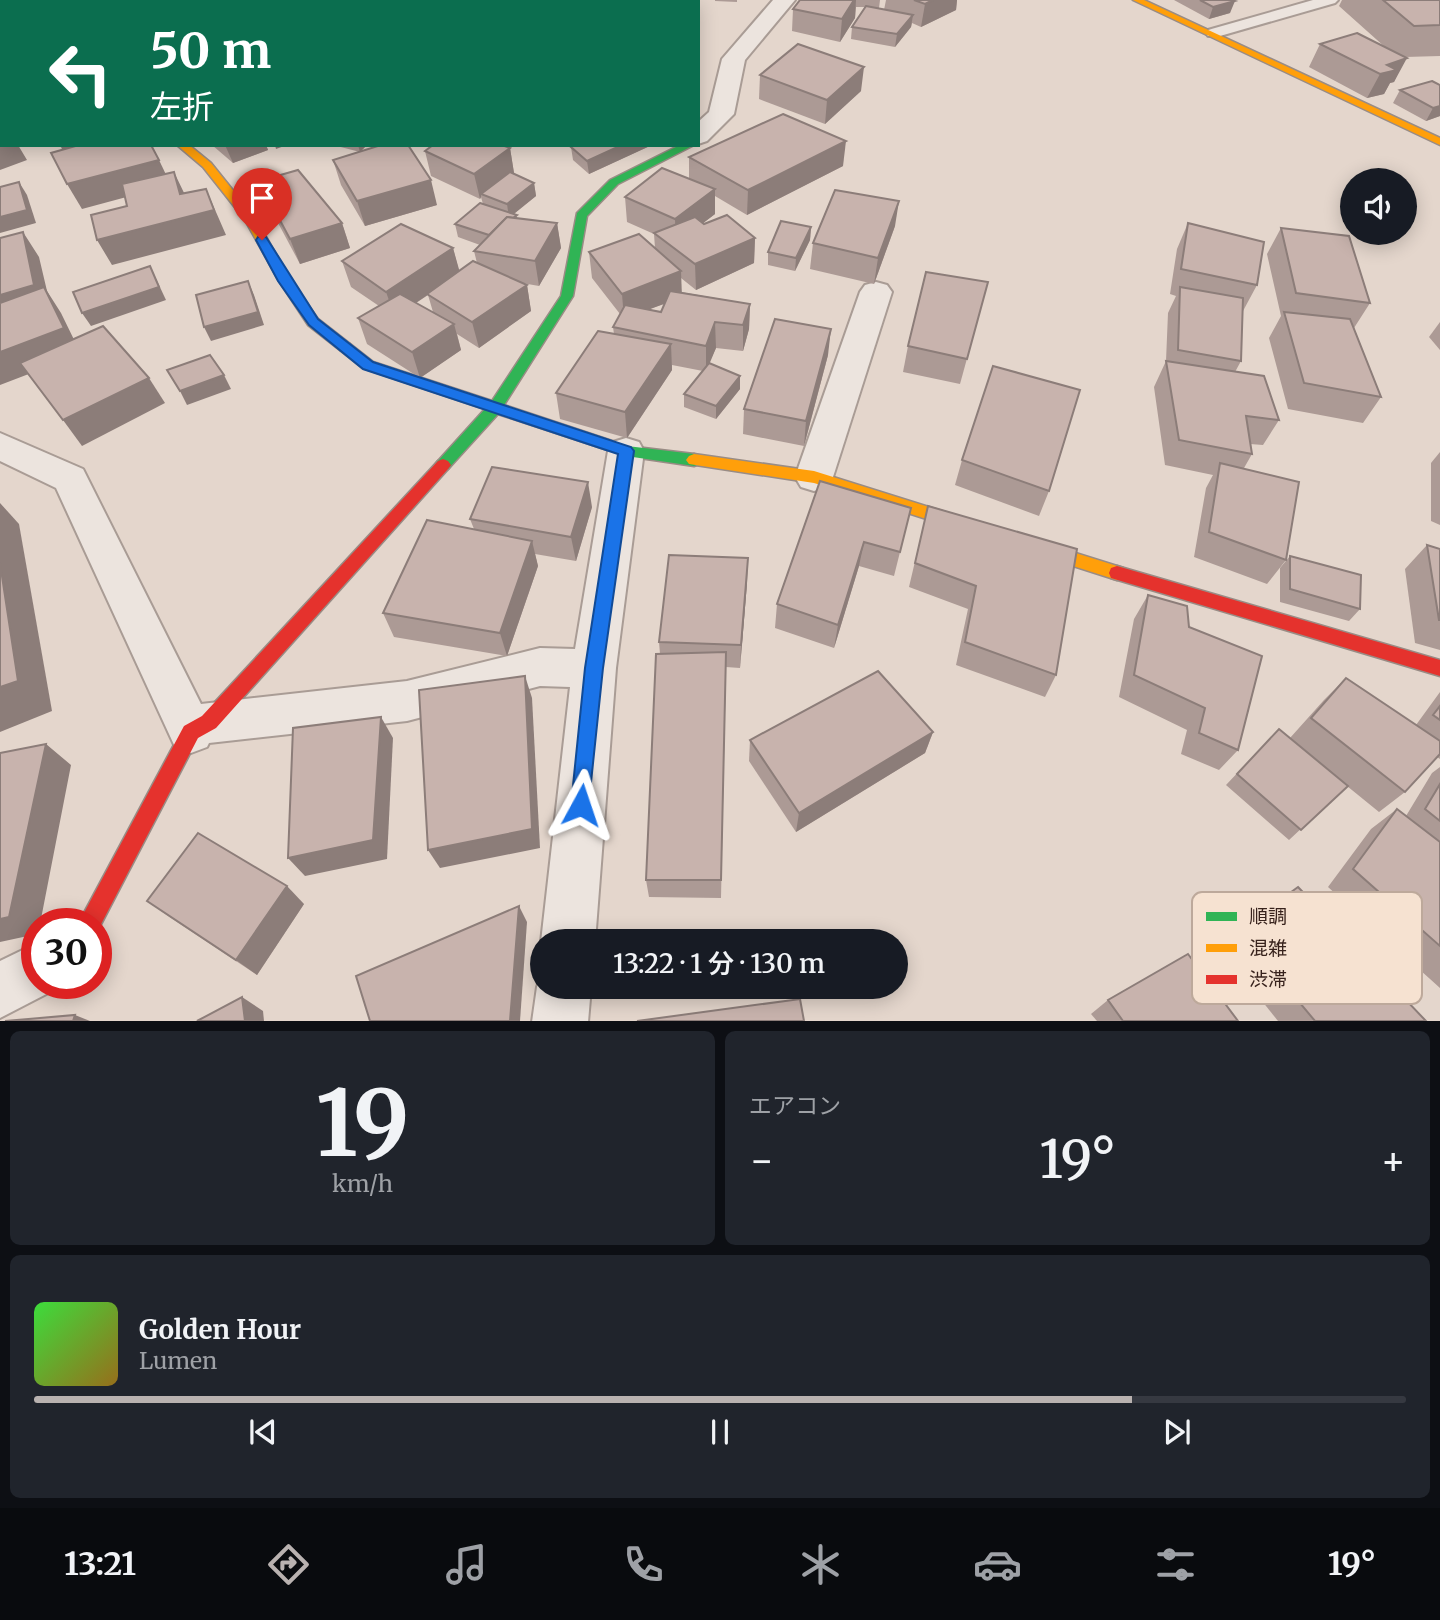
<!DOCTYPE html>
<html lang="ja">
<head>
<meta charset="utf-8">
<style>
	body { margin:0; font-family:Merriweather,"Noto Sans JP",serif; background:#20242c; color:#f1f3f6; height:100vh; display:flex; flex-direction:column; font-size:26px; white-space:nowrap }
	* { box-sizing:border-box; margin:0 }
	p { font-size:23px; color:#9ea1a6 }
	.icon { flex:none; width:38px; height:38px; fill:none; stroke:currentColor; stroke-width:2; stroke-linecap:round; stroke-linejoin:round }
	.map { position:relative; height:1021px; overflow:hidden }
	.drawer { display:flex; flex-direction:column; gap:10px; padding:10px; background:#0d0f14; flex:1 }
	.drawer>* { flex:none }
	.banner { position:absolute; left:0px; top:0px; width:700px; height:147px; box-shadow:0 4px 18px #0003; background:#0b6e4f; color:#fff; overflow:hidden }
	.controls { position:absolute; left:1340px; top:168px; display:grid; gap:14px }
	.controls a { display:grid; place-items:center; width:77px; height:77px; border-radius:50%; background:#171b24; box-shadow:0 4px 18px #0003; font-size:35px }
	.speed { position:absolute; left:21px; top:908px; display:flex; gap:14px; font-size:35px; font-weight:700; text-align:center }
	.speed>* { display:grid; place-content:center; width:91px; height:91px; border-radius:50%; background:#171b24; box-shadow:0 4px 18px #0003; line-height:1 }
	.speed .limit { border:10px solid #d22; background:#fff; color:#111 }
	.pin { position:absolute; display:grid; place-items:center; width:60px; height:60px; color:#fff; margin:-72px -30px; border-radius:50% 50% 50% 0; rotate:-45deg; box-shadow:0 0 7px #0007 }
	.pin .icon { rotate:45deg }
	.me { position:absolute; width:77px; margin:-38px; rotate:5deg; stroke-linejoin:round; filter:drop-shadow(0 0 5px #0008) }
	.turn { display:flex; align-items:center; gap:24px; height:147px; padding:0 35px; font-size:32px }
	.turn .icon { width:91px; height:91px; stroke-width:2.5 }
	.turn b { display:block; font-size:49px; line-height:60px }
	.big { font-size:52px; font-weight:600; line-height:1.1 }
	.drawer .tile { flex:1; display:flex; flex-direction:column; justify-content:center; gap:10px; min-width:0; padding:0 24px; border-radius:10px; background:#20242c }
	.drawer .dial { align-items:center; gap:0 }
	.dial b { font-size:91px; line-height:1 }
	.song { display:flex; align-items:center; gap:21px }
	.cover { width:84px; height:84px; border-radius:10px; background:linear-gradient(135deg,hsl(120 70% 55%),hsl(40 70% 35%)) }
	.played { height:7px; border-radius:4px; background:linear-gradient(90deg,#b9b2b0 80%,#363941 80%) }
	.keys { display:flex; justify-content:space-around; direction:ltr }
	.heat { display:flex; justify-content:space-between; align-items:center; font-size:38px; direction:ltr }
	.drawer .tiles { flex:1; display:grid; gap:10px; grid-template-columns:1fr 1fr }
	.tile:last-child { grid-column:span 2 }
	.trip { position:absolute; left:530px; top:929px; width:378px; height:70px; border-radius:35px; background:#171b24; box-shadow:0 4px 18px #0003; font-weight:600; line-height:70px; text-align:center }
	.menu { display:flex; height:112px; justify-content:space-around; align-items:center; background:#090b0e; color:#9ea1a6 }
	.menu .icon { width:49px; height:49px }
	.menu .on { color:#b9b2b0 }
	.menu b { font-size:32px; color:#f1f3f6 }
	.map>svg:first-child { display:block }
</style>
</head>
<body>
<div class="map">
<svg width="1440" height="1022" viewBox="0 0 1440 1022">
	<rect width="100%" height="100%" fill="#e4d6cc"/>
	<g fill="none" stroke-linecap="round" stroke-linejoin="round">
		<defs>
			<polygon id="lane" points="1313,0 1338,0 1335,3 1220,36 1208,36 1206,33 1208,30"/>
			<g id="street">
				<polygon points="773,0 795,0 745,60 734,114 707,141 698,144 698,122 709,112 722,59"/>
				<polygon points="0,7 2,8 2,24 0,24"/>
				<polygon points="876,282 887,285 892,292 833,477 827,487 814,491 801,487 795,477 860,292 865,285"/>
				<polygon points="0,433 83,469 201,704 407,681 540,648 575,649 608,451 613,442 626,438 639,442 644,451 616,668 595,942 542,942 542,944 541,942 570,687 540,686 407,721 209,743 207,747 191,753 175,747 56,488 0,461"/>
				<polygon points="37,943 37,984 58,984 56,989 0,1018 0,961"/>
				<polygon points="542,973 542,987 591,987 588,1022 532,1022 537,987"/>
			</g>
			<polygon id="fast" points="680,145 694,145 618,184 587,216 573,296 504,405 627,446 694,454 699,456 702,460 699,464 694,466 626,456 498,414 448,469 438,469 435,465 438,461 485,409 363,368 340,350 338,347 340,344 350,344 373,362 492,401 561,296 577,213 610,180"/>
			<g id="slow">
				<polygon points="1133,0 1144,0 1440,138 1440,145"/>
				<polygon points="177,145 189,145 211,163 256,219 291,281 318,319 350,344 352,347 350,350 340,350 308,325 279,281 245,220 203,167"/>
				<polygon points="694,454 814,471 1117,566 1123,568 1125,573 1123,578 1117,580 814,483 689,464 686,460 689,456"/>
			</g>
			<g id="jam">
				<polygon points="443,459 448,461 451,465 448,469 216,728 198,738 97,932 96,924 78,924 184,726 202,716 438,461"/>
				<polygon points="1117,566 1440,660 1440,676 1111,578 1109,573 1111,568"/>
			</g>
		</defs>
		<use href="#lane" stroke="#a99c95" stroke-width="4"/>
		<use href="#street" stroke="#a99c95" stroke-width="4"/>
		<use href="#fast" stroke="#998c85" stroke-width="3"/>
		<use href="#slow" stroke="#998c85" stroke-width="3"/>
		<use href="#jam" stroke="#998c85" stroke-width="3"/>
		<use href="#lane" fill="#ece4de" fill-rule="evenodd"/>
		<use href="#street" fill="#ece4de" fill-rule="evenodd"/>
		<use href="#fast" fill="#30b455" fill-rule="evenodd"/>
		<use href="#slow" fill="#ff9f0a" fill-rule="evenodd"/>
		<use href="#jam" fill="#e5322d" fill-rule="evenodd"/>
	</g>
	<g fill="#ac9a95" fill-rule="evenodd">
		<polygon points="122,0 290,0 290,2 119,2"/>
		<polygon points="715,0 737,0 737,2 715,1"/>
		<polygon points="800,0 880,0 879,8 884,10 886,0 957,0 956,10 921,27 912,23 911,27 895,47 851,39 852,27 865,7 856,7 855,18 840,42 792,31 793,9"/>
		<polygon points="1174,0 1232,0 1230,13 1209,19"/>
		<polygon points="1342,0 1440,0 1440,56 1405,57 1394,82 1390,83 1384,94 1367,98 1309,67 1320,44 1386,48 1339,6"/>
		<polygon points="0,42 2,44 2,102 0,101"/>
		<polygon points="760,75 861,91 825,124 759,99"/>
		<polygon points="1440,85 1440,116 1426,121 1393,103 1400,90"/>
		<polygon points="212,145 266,145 268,150 233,163"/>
		<polygon points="333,145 367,145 360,152 437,205 365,226 341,185 333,160 360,152"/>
		<polygon points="652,145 589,174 573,160 571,147"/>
		<path d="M510 148 514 173 513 174 534 183 536 196 513 214 517 215V218L557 223 561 248 539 286 522 283 527 285 531 311 479 348 457 334 461 350 420 378 367 344 358 318 379 306 351 287 342 261 453 248 459 271 477 263 474 251 480 245 458 237 455 224 483 204 481 197 480 199 431 176 425 151ZM428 295 433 312 416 303Z"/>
		<path d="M689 157 843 166 747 215 715 196V214L703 223 755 238 754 263 696 290 681 278V292L750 304 749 329 743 351 716 348 709 363 740 376V389L716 419 684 407V394L703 371 672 365V370L627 438 560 419 556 393 614 334 613 327 620 314 592 278 589 252 655 248 654 234 627 222 625 197 689 179ZM664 304 661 312 649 309Z"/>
		<polygon points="259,181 342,223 350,248 300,264 269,206"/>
		<polygon points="1188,223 1257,285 1243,311 1242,310 1241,361 1235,372 1279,420 1263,445 1250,444 1252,454 1244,468 1286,560 1267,584 1194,557 1206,488 1213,475 1165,465 1154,387 1166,361 1168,313 1176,296 1170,294 1177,249"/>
		<polygon points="895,226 874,284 810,269 813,243"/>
		<polygon points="811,227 810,240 795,271 768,265 768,252"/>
		<polygon points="1281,228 1370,303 1354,328 1381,397 1363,423 1288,409 1269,338 1281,316 1267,254"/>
		<polygon points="988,282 960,384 903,372 908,346"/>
		<polygon points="1440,322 1440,350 1429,337"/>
		<polygon points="828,355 804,446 743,434 744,409"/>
		<polygon points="1440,452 1440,525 1431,521 1431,463"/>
		<polygon points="962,460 1049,491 1039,516 955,485"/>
		<polygon points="928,506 1056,675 1045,697 956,665 968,609 909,587"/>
		<polygon points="592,507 576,561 535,554 538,566 507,656 394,637 383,613 474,529 470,519"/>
		<polygon points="911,508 894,576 859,566 834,648 775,628 777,604"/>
		<polygon points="1427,545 1440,549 1440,650 1415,643 1405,569"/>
		<polygon points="1290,556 1360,609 1349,621 1280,602 1280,568"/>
		<polygon points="747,583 740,668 726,667 721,898 649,897 646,880 660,654 659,642"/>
		<polygon points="1148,595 1189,627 1238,750 1219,770 1181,754 1187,730 1119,697 1134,619"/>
		<polygon points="1346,678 1416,725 1440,692 1440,759 1437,757 1405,792 1379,812 1347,786 1289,840 1226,785 1279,729 1290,738 1324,700"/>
		<polygon points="933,732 925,753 796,832 749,761 750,740"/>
		<polygon points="1440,767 1440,988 1328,887 1371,829 1397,809 1406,816 1432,773"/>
		<polygon points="1298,887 1426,1021 1278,1021 1218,946"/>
		<polygon points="147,901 304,904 257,975 171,918"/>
		<polygon points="1108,1000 1238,1021 1097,1021 1091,1014"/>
	</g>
	<g fill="#8c7d79">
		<polygon points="5,0 60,0 52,2 6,2"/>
		<polygon points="258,0 290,0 290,2 255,2"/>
		<polygon points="854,0 856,0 855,18 840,42 842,19"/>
		<polygon points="933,0 957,0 956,10 921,27 925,4"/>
		<polygon points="1235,1 1230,13 1209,19 1213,7"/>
		<polygon points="913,15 911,27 895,47 897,34"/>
		<polygon points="1407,58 1394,82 1390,83 1384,94 1367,98 1380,74 1387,65"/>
		<polygon points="864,67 861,91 825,124 827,100"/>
		<polygon points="1440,106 1440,116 1426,121 1433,108"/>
		<polygon points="2,139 2,145 18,145 27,160 0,170 0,140"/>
		<polygon points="846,141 843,166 747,215 748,190"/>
		<polygon points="60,145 94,145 65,155"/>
		<polygon points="225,145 266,145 268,150 233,163"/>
		<polygon points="275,145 287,145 276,149"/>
		<polygon points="358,145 367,145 360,152"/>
		<polygon points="622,145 652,145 589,174 587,161"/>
		<polygon points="510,148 514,173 484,195 481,194 481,197 480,199 474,174"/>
		<polygon points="159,160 171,185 82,209 67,184"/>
		<polygon points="174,172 186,197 206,189 226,235 112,265 97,240 180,194"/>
		<polygon points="431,180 437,205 365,226 357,201"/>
		<polygon points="19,182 27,195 36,223 0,233 0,217"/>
		<polygon points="534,183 536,196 509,218 507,204"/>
		<polygon points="715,189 715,214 676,244 675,219"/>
		<polygon points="899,201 895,226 874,284 878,258"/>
		<polygon points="342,223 350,248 300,264 290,239"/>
		<polygon points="557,223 561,248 539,286 535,261"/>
		<polygon points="811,227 810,240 795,271 796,258"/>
		<polygon points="23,232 39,257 47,291 61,313 81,354 0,385 0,295"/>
		<polygon points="755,238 754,263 696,290 695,264"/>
		<polygon points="453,248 460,273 395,317 386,292"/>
		<polygon points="150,266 166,300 91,326 82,313"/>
		<polygon points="681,271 682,297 624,319 622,294"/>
		<polygon points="248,281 254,295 264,325 211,341 204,327"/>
		<polygon points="527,285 531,311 479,348 472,322"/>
		<polygon points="750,304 749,329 743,351 743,325"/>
		<polygon points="715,322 716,348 706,372 706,346"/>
		<polygon points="454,324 461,350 420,378 412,352"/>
		<polygon points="831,329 828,355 804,446 806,421"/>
		<polygon points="671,344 672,370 627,438 625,412"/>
		<polygon points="224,375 231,389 187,405 180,391"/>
		<polygon points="740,376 740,389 716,419 716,406"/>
		<polygon points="149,378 165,403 82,446 63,420"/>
		<polygon points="588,482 592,507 576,561 571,537"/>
		<polygon points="0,503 19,524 52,711 0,732"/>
		<polygon points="532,541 538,566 507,656 500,633"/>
		<polygon points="864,542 859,566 834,648 838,625"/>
		<polygon points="748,558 747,583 740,668 741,645"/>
		<polygon points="525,676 532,698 540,848 440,868 428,850"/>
		<polygon points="381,717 393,738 387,859 305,876 288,858"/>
		<polygon points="933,732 925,753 796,832 799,813"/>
		<polygon points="46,744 71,765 40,924 37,924 37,934 0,942 0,919"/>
		<polygon points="287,886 304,904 257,975 236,960"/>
		<polygon points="519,906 527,922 520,1021 510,1021"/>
		<polygon points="242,997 263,1011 264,1021 245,1021"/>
		<polygon points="75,1015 90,1021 73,1021"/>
	</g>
	<g fill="#c8b3ad" stroke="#8c7d79" stroke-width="2">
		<polygon points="26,0 110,0 110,1 106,2 26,2"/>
		<polygon points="122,0 151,0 161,2 119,2"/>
		<polygon points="220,0 258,0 255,2 231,2"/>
		<polygon points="800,0 854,0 842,19 793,9"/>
		<polygon points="914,0 933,0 925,4"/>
		<polygon points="1200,0 1232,0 1235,1 1213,7"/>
		<polygon points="1383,0 1440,0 1440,25 1414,26"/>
		<polygon points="866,6 913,15 897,34 852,27"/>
		<polygon points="1357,33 1407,58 1387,65 1397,70 1380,74 1320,44"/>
		<polygon points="798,44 864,67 827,100 760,75"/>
		<rect x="0" y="45" width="2" height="28"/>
		<polygon points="1432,81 1440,85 1440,106 1433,108 1400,90"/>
		<polygon points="0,82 2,82 2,91 0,90"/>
		<polygon points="783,114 846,141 748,190 689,157"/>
		<polygon points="0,118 2,120 2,139 0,140"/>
		<polygon points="79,145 151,145 159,160 67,184 51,153"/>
		<polygon points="381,145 408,145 431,180 357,201 333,160"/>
		<polygon points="433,145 502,145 510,148 474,174 425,151"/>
		<polygon points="574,145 622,145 587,161 571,147"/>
		<polygon points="662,168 715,189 675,219 625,197"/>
		<polygon points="298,170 342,223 290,239 259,181"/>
		<polygon points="174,172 180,194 206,189 214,210 97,240 91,215 127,206 122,184"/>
		<polygon points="510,172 534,183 507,204 481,194"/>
		<polygon points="19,182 27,210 0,217 0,187"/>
		<polygon points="835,190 899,201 878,258 813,243"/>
		<polygon points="480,203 517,215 513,218 507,217 489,235 455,224"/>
		<polygon points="727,215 755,238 695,264 654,233 695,217 704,224"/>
		<polygon points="507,217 557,223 535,261 474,251"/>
		<polygon points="781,221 811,227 796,258 768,252"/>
		<polygon points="1188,223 1264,242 1257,285 1181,269"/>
		<polygon points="401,224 453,248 386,292 342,261"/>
		<polygon points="1281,228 1349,236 1370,303 1296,293"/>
		<polygon points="23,232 34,285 0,295 0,238"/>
		<polygon points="639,234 681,271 622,294 589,252"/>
		<polygon points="473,261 527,285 472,322 427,294"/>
		<polygon points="150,266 159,287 82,313 73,292"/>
		<polygon points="926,272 988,282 967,359 908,346"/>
		<polygon points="248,281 258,312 204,327 196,295"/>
		<polygon points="44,287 64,328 0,352 0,303"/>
		<polygon points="1180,287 1243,298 1241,361 1178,350"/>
		<polygon points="670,291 750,304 743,325 715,322 706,346 613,327 625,305 661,312"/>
		<polygon points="400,294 454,324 412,352 358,318"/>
		<polygon points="1284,312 1350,319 1381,397 1304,383"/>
		<polygon points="775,319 831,329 806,421 744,409"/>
		<polygon points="103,326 149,378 63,420 20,363"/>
		<polygon points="598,331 671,344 625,412 556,393"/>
		<polygon points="210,355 224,375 180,391 167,370"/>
		<polygon points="1166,361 1264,376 1279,420 1246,416 1252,454 1179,440"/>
		<polygon points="709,363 740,376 716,406 684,394"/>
		<polygon points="993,366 1080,390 1049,491 962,460"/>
		<polygon points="1220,463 1299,482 1286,560 1209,532"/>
		<polygon points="492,467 588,482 571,537 470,519"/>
		<polygon points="820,481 911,508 900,552 864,542 838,625 777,604"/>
		<polygon points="928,506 1077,549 1056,675 965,642 976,586 915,563"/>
		<polygon points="427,520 532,541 500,633 383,613"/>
		<polygon points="1427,545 1440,549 1440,620 1439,620"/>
		<polygon points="669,555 748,558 741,645 659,642"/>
		<polygon points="1290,556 1361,575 1360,609 1290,589"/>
		<polygon points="0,563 18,681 0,687"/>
		<polygon points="1148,595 1187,606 1189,627 1262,656 1238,750 1199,733 1205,708 1134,675"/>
		<polygon points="726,652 721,880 646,880 656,654"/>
		<polygon points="878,671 933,732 799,813 750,740"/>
		<polygon points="525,676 532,829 428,850 419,690"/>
		<polygon points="1346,678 1440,741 1440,754 1405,792 1311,718"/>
		<polygon points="1440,706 1440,720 1433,715"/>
		<polygon points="381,717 373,840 288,858 293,728"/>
		<polygon points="1279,729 1348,786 1301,830 1237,774"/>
		<polygon points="46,744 9,917 0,919 0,753"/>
		<polygon points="1440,784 1440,821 1425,809"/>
		<polygon points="1397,809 1440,842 1440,946 1353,869"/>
		<polygon points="198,833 287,886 236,960 147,901"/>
		<polygon points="1298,887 1426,1021 1315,1021 1239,930"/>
		<polygon points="519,906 510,1021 370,1021 356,976"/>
		<polygon points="1188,954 1238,1021 1123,1021 1108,1000"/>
		<polygon points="242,997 245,1021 197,1021"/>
		<polygon points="800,999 804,1021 637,1021"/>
		<polygon points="75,1015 73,1021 5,1021"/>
	</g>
	<polygon fill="#1a73e8" stroke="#114b97" stroke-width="2" points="258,237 266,237 318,319 373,362 631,447 634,451 603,668 588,811 581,814 574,811 571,805 585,668 618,454 363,369 309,325 278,281 256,240"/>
	<rect x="1192" y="892" width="230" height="112" rx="10" fill="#f6e2d1" stroke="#bda99b" stroke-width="2"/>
	<rect x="1206" y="912" width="31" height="9" fill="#30b455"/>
	<rect x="1206" y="944" width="31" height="8" fill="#ff9f0a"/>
	<rect x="1206" y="975" width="31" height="9" fill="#e5322d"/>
	<g font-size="19" fill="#38231d">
		<text x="1249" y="923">順調</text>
		<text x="1249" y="955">混雑</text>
		<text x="1249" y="986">渋滞</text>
	</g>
</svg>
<div class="controls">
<a><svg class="icon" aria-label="sound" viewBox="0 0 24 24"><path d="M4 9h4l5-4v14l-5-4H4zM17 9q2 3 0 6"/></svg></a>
</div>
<div class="speed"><div class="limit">30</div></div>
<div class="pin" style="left:262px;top:240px;background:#d93025"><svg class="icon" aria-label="arrive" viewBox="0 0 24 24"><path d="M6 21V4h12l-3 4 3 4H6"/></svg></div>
<svg class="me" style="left:581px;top:805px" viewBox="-20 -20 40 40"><path d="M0-17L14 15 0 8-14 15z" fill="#1a73e8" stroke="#fff" stroke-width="4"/></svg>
<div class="trip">13:22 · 1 分 · 130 m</div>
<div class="banner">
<div class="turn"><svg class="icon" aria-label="left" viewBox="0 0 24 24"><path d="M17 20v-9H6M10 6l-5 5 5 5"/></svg><div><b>50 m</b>左折</div></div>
</div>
</div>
<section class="drawer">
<div class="tiles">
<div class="tile dial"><b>19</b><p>km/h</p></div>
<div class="tile"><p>エアコン</p>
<div class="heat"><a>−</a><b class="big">19°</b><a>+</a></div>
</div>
<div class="tile">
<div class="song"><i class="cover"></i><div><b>Golden Hour</b><p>Lumen</p></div></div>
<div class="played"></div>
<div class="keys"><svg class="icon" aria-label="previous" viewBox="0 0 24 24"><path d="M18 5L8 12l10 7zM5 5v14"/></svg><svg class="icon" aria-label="pause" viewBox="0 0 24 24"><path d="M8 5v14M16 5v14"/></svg><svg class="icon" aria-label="next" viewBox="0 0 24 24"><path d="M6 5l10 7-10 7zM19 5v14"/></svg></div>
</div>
</div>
</section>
<nav class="menu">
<b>13:21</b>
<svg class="icon on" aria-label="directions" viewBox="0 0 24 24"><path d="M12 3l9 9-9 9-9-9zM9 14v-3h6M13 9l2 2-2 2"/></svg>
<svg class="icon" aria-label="music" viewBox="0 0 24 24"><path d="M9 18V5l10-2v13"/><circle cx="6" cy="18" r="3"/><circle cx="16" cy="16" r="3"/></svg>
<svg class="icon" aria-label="phone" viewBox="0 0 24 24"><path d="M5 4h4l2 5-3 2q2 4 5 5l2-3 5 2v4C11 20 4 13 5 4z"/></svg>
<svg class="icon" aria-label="climate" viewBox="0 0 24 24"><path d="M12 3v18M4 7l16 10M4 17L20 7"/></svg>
<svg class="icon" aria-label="car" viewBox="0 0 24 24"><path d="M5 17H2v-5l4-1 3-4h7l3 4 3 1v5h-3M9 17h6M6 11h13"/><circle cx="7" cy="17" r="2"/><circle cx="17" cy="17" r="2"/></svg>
<svg class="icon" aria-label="filters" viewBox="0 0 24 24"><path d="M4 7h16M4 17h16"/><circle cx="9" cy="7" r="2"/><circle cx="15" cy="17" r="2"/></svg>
<b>19°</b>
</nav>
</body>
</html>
